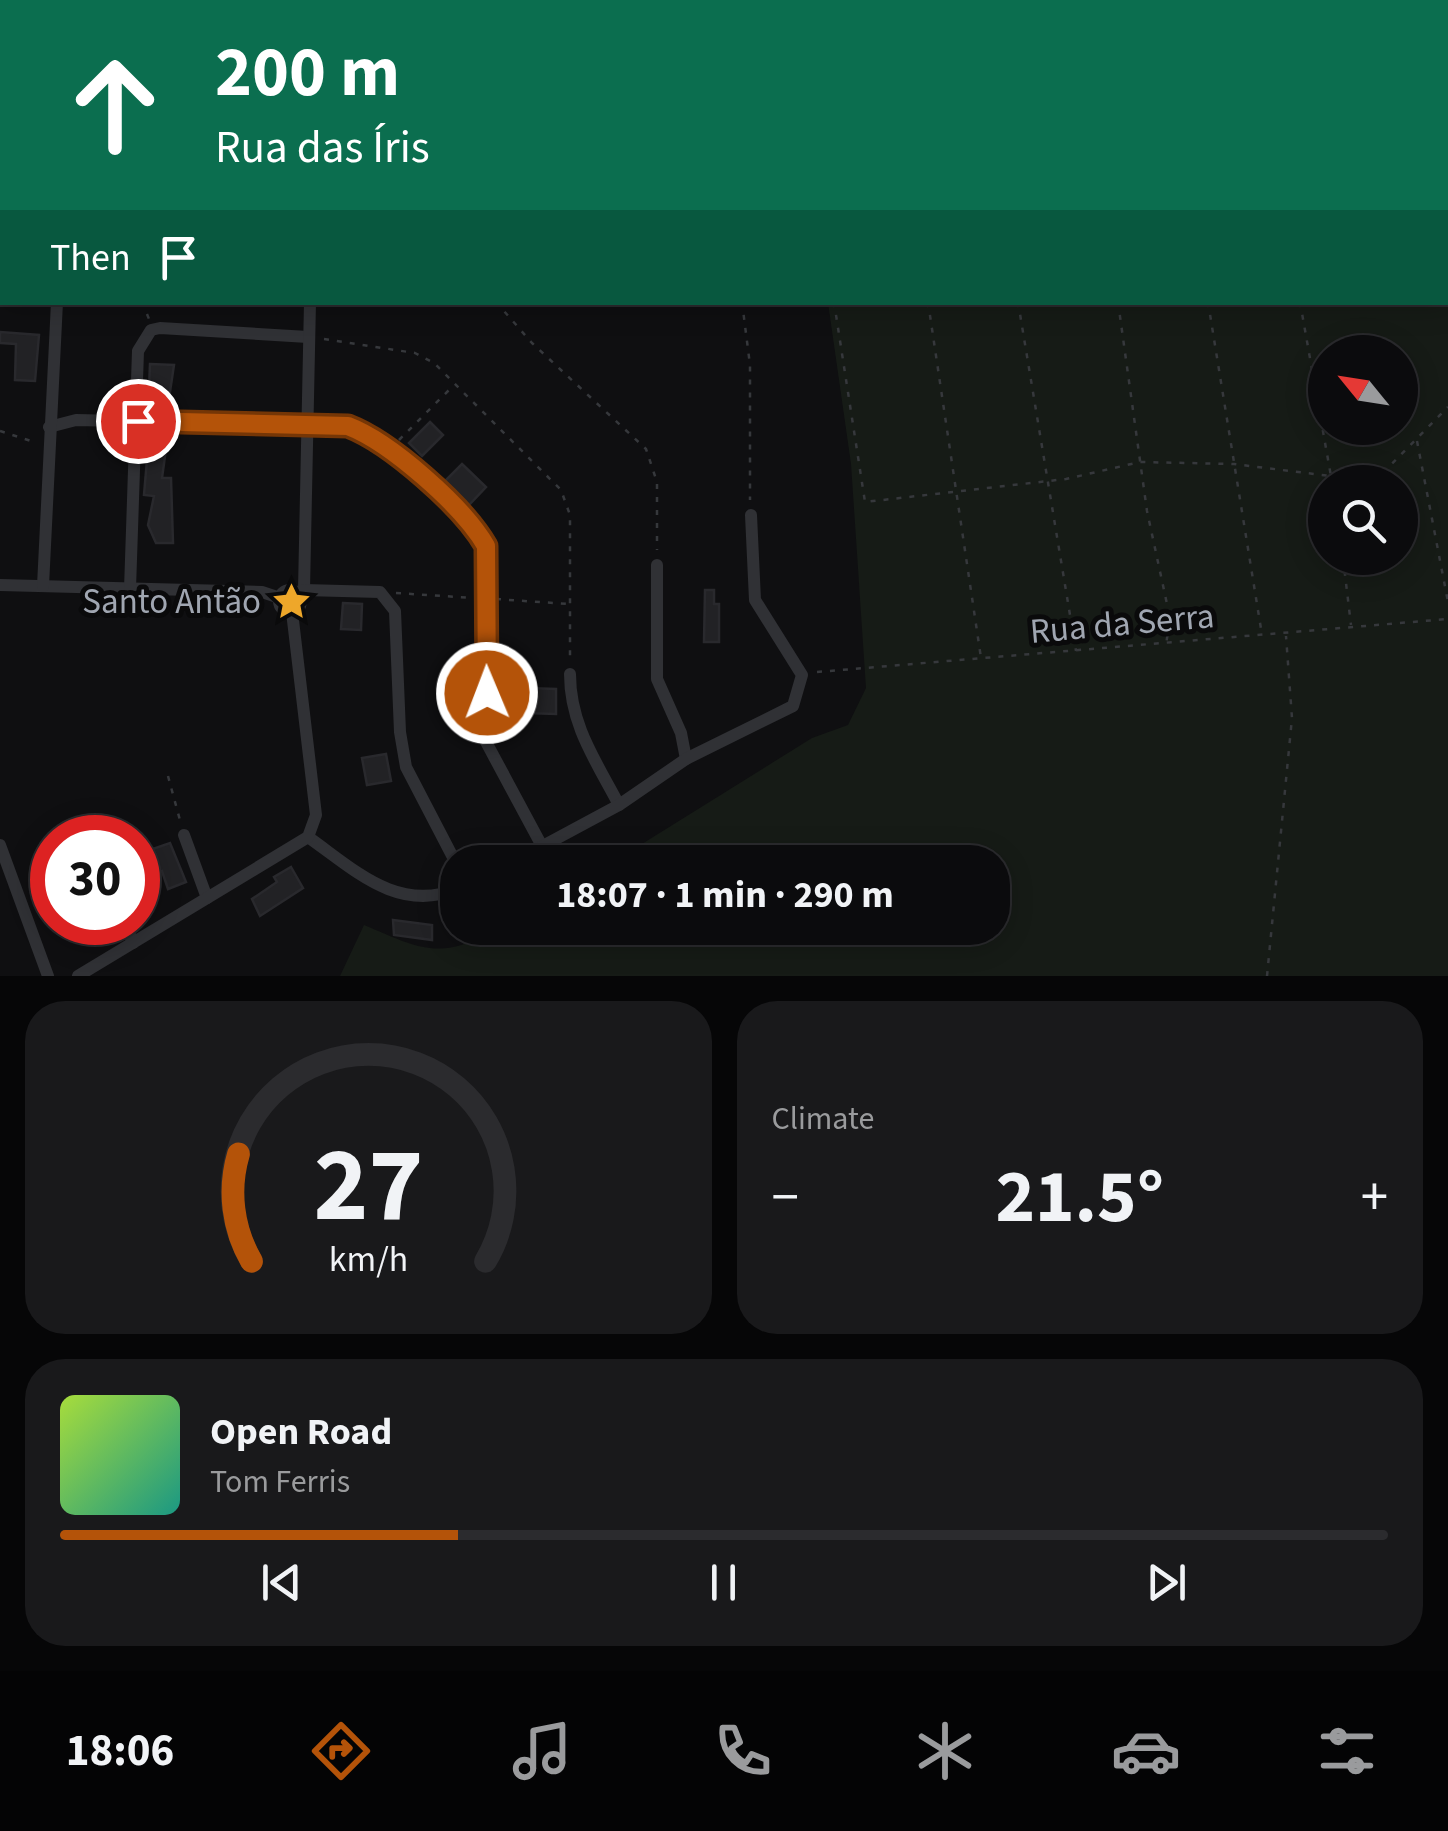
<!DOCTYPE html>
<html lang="en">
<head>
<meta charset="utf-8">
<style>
	body { margin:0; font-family:"Source Sans 3",sans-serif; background:#19191b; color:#f1f3f6; height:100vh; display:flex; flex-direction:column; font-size:38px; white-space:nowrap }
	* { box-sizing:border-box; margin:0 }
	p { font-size:32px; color:#9a9b9d }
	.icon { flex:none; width:55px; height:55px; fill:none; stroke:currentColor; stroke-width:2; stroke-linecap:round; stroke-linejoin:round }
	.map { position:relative; height:976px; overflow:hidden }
	.details { display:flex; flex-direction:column; gap:25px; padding:25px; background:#060607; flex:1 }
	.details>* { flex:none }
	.top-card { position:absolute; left:0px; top:0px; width:1450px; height:305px; box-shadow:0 5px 25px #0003,0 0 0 2px #2b2b2e; background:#0b6e4f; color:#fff; overflow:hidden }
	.needle { width:65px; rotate:300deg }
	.fabs { position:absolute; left:1308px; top:335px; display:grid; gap:20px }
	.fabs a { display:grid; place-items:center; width:110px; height:110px; border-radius:50%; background:#0b0b0d; box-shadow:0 5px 25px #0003,0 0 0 2px #2b2b2e; font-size:50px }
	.speed { position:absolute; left:30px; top:815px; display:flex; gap:20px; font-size:50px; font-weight:700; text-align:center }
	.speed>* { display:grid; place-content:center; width:130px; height:130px; border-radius:50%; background:#0b0b0d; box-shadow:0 5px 25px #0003,0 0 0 2px #2b2b2e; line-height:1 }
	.speed .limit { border:15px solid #d22; background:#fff; color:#111 }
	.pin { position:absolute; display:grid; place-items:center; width:85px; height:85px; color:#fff; margin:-42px; border:5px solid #fff; border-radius:50%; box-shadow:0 2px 10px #0007 }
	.me { position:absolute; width:110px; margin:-55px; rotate:359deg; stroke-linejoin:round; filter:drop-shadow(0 0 8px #0008) }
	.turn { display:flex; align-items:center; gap:35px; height:210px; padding:0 50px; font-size:45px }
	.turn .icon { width:130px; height:130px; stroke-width:2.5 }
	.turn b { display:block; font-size:70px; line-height:85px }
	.then { display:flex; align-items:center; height:95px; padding:0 50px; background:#0003; gap:20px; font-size:38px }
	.big { font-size:75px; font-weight:700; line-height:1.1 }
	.details .tile { flex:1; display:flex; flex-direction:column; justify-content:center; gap:15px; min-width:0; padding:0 35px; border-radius:40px; background:#19191b }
	.details .dial { align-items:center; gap:0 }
	.dial svg { height:260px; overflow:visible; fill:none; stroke:#2b2b2e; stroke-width:7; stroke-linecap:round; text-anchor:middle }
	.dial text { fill:#f1f3f6; stroke:none }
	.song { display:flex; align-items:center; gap:30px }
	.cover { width:120px; height:120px; border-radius:15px; background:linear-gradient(135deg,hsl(80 70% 55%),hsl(170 70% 35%)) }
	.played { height:10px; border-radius:5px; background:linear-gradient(90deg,#b45309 30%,#2b2b2e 30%) }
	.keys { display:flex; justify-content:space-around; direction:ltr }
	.heat { display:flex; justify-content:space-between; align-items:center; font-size:55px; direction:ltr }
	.details .tiles { flex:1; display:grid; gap:25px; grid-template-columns:1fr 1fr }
	.tile:last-child { grid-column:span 2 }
	.trip { position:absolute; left:440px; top:845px; width:570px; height:100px; border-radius:40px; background:#0b0b0d; box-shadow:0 5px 25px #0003,0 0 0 2px #2b2b2e; font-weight:700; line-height:100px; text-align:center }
	.tabs { display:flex; height:160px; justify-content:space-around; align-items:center; background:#040405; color:#9a9b9d }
	.tabs .icon { width:70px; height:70px }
	.tabs .active { color:#b45309 }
	.tabs b { font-size:45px; color:#f1f3f6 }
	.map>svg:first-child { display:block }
</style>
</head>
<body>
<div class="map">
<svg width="1448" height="976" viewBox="0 0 1448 976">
	<rect width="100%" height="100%" fill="#0f0f11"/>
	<g fill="#161b16" fill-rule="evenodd">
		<polygon points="0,0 306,0 2,2 0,263"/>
		<path d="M912 0H1448V976H340L364 925C423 950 440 961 499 928H992V862H613L812 738 848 725 866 688 851 464 828 303 1448 302V2H910ZM1325 352H1400V428H1325ZM1400 482V558H1325V482Z"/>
	</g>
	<g fill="#222225" stroke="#29292d" stroke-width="2.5">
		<polygon points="0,332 39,335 35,381 15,380 16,344 0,343"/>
		<polygon points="150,364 174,365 167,412 148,412"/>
		<polygon points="430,422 443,435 422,456 409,443"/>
		<polygon points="148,448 166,449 162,478 171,478 173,543 156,543 148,525 154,496 144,495"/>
		<polygon points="462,464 486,487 469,505 445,481"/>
		<polygon points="705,590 714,590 714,604 719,604 719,642 704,642"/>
		<polygon points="343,603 362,604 361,630 341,629"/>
		<polygon points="526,688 556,689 556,714 526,713"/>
		<polygon points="386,754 391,781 367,785 362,758"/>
		<polygon points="170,843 186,882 168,889 162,871 138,880 138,865 145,863 141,853"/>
		<polygon points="291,867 303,888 260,916 252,899 277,882 274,877"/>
		<polygon points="393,920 432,925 432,940 394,935"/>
	</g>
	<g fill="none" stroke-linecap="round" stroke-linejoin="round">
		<g stroke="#36383c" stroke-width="2.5" stroke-dasharray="5 8" stroke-linecap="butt">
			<polyline points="627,0 628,2"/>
			<polyline points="193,2 193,0"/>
			<polyline points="1204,2 1206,0"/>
			<polyline points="1211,2 1211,0"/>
			<polyline points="1328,2 1330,0"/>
			<polyline points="0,265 2,265"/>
			<polyline points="142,302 149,319"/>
			<polyline points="496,302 532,343 646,449 657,482 657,550"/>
			<polyline points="742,302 750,365 750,500"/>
			<polyline points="834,302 865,502 1066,479 1140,462 1234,464 1330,476"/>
			<polyline points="928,302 981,658"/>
			<polyline points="1018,302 1076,651"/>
			<polyline points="1118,302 1147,511 1170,618 1166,645"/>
			<polyline points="1208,302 1262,635"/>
			<polyline points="1300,302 1332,482"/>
			<polyline points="324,339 415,353 434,363 561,490 570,515 570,663"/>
			<polyline points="0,431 37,443"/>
			<polyline points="399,440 453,386"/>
			<polyline points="1417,441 1448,602"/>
			<polyline points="1374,482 1448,407"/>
			<polyline points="1343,558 1351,625"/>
			<polyline points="396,593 473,598"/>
			<polyline points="496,599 568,604"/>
			<polyline points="817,672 1448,619"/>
			<polyline points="168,776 181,824"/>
			<polyline points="1267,976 1292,718 1286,636"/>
		</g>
		<g stroke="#303135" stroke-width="12">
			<path d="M49 427 76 420 348 426C390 442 464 506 486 546L485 640 489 662 485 740 543 848"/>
			<polyline points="657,565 657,679 681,733 686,759"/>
			<polyline points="0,585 262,592 280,598"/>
			<polyline points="43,586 57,302"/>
			<polyline points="130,589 138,351 151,330 160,328 308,337"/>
			<polyline points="304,590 310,302"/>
			<circle cx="290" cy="601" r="11"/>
			<polyline points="300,596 304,590 380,592 395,611 400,732 406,767 458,867"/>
			<path d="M570 674C570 725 596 761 619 805"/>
			<polyline points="184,835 207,898"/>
			<path d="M308 837C355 870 397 913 458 889"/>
			<polyline points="0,845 48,976"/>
			<polyline points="513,862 619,805 686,759 793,706 802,675 755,600 751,515"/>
			<polyline points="125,922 133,943"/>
			<polyline points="78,976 308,837 316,815 292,612"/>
		</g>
	</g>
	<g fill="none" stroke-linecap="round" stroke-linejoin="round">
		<defs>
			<path id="route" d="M138 421 348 426C390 442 463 506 486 546L487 693"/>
		</defs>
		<use href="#route" stroke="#753606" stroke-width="25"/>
		<use href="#route" stroke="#b45309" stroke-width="18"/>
	</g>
	<defs>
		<symbol id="sight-bare" viewBox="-9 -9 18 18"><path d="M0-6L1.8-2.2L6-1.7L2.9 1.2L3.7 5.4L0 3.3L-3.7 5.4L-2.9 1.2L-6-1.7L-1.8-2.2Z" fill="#eea72a" stroke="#0a0a0b" stroke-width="2.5" paint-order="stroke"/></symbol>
	</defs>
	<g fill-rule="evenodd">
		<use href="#sight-bare" x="264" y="574" width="55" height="55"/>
	</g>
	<g text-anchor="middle" stroke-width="10" stroke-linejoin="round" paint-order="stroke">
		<g font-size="35" fill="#a0a6b1" stroke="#0a0a0b" text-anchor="end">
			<text x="261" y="613">Santo Antão</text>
		</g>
		<g font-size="35" fill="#a0a6b1" stroke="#0a0a0b">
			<text transform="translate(1122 623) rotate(-5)" y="12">Rua da Serra</text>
		</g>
	</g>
</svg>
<div class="fabs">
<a><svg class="needle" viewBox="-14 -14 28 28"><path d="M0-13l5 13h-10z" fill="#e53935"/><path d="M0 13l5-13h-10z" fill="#9a9b9d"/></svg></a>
<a><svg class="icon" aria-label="search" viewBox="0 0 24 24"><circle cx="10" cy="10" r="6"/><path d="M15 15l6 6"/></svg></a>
</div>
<div class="speed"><div class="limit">30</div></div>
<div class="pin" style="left:138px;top:421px;background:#d93025"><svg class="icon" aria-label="arrive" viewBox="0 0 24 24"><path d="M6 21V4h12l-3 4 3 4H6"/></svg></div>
<svg class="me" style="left:487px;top:693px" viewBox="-20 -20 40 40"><circle r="17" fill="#b45309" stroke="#fff" stroke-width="3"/><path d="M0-11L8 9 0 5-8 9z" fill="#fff"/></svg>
<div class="trip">18:07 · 1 min · 290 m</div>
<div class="top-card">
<div class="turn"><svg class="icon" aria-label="ahead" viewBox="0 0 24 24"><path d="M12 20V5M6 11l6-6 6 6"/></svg><div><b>200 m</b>Rua das Íris</div></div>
<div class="then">Then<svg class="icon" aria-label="arrive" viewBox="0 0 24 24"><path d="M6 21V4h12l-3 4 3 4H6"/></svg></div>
</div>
</div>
<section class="details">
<div class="tiles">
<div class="tile dial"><svg viewBox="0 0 100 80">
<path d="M14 69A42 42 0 1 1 86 69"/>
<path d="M14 69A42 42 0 0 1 10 36" stroke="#b45309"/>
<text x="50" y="56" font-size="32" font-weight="700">27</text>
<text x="50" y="72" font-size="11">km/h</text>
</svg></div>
<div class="tile"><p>Climate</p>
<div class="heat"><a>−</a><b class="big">21.5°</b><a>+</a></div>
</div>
<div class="tile">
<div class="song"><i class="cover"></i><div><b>Open Road</b><p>Tom Ferris</p></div></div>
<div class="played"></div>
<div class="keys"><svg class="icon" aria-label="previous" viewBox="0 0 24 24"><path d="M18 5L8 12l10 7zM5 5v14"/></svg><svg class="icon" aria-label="pause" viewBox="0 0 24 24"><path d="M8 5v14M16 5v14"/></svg><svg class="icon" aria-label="next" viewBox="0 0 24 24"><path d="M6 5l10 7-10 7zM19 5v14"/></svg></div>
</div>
</div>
</section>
<nav class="tabs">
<b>18:06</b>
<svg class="icon active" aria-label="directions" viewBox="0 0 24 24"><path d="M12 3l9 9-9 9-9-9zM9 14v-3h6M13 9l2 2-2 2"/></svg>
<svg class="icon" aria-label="music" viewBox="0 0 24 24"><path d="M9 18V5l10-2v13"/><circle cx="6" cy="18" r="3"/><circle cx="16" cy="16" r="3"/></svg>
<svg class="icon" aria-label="phone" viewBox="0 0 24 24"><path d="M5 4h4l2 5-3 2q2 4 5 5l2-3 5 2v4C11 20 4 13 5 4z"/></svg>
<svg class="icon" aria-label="climate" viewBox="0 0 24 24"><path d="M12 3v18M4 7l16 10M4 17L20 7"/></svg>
<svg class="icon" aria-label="car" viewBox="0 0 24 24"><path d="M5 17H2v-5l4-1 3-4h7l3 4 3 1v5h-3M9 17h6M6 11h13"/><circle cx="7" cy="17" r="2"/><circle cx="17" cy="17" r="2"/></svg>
<svg class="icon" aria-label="filters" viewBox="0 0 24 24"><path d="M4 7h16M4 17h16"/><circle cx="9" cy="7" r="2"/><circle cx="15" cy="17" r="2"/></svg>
</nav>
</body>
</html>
